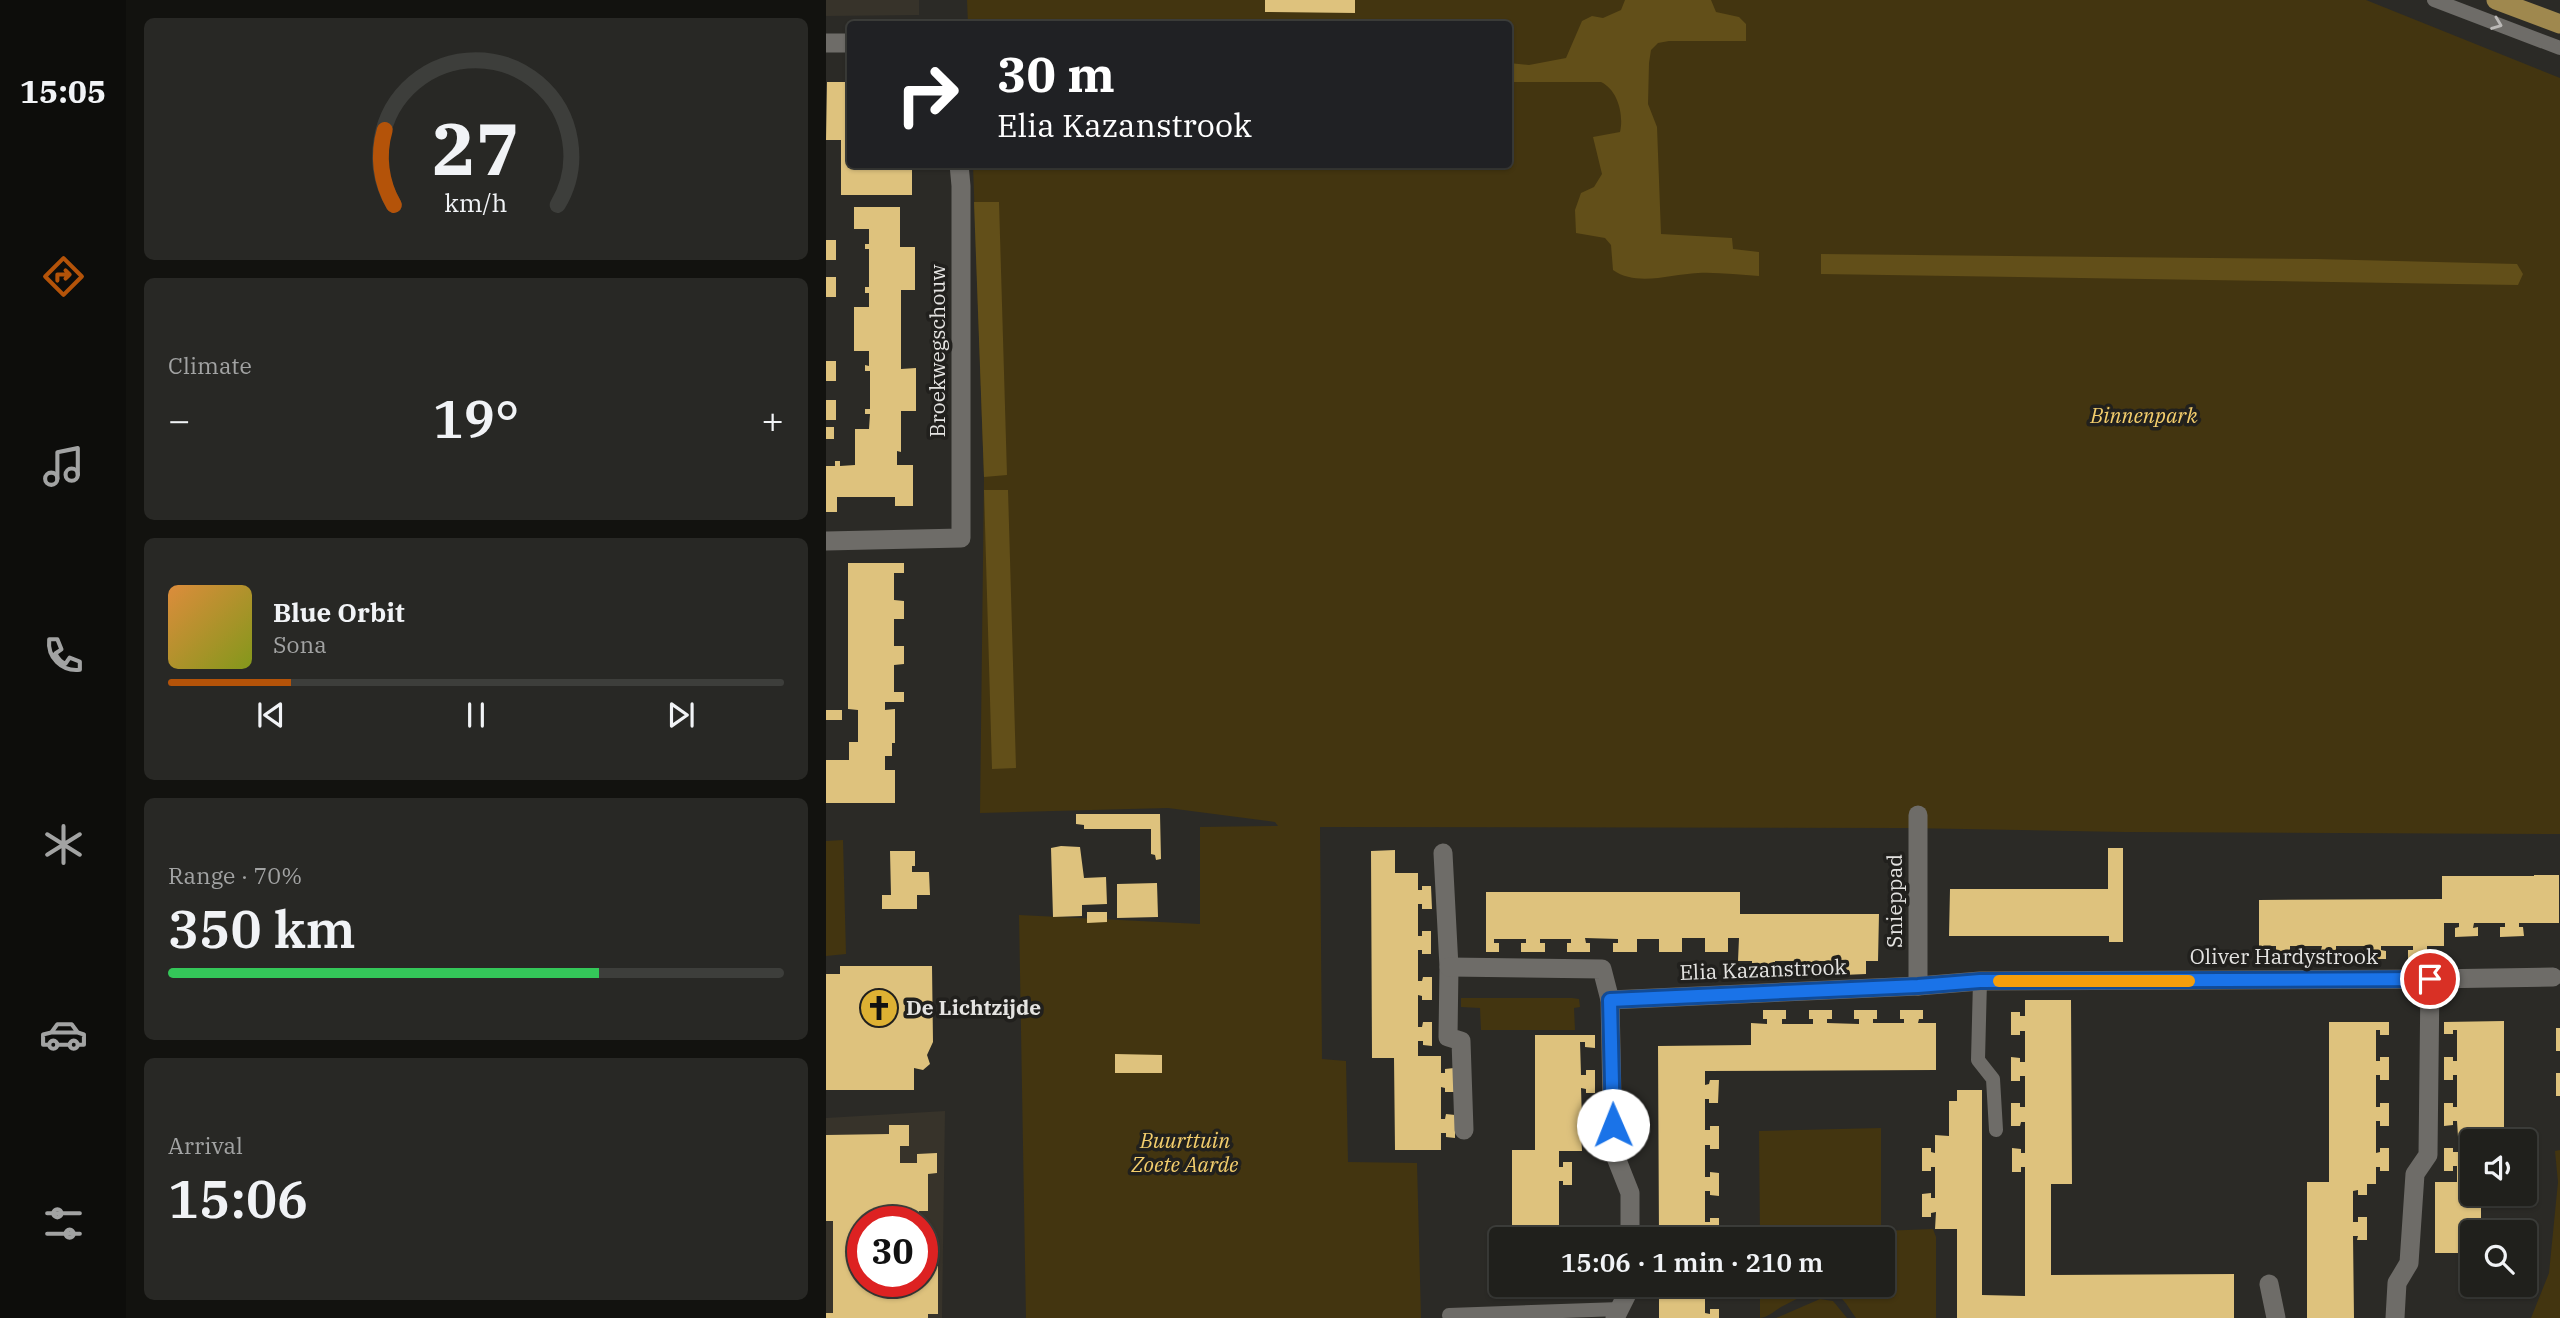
<!DOCTYPE html>
<html lang="en">
<head>
<meta charset="utf-8">
<style>
	body { margin:0; font-family:"IBM Plex Serif",serif; background:#282825; color:#f1f3f6; height:100vh; display:flex; flex-direction:column; font-size:26px; white-space:nowrap }
	* { box-sizing:border-box; margin:0 }
	p { font-size:23px; color:#a2a3a3 }
	.icon { flex:none; width:38px; height:38px; fill:none; stroke:currentColor; stroke-width:2; stroke-linecap:round; stroke-linejoin:round }
	.map { position:relative; flex:1; overflow:hidden }
	.panel { display:flex; flex-direction:column; gap:18px; padding:18px; background:#12120f; width:700px }
	.panel>* { flex:none }
	.banner { position:absolute; left:21px; top:21px; width:665px; height:147px; border-radius:7px; box-shadow:0 2px 5px #0004,0 0 0 2px #3d3e3b; background:#202124; color:#fff; overflow:hidden }
	.tools { position:absolute; left:1634px; top:1129px; display:grid; gap:14px }
	.tools a { display:grid; place-items:center; width:77px; height:77px; border-radius:7px; background:#20201c; box-shadow:0 2px 5px #0004,0 0 0 2px #3d3e3b; font-size:35px }
	.speed { position:absolute; left:21px; top:1206px; display:flex; gap:14px; font-size:35px; font-weight:700; text-align:center }
	.speed>* { display:grid; place-content:center; width:91px; height:91px; border-radius:50%; background:#20201c; box-shadow:0 2px 5px #0004,0 0 0 2px #3d3e3b; line-height:1 }
	.speed .limit { border:10px solid #d22; background:#fff; color:#111 }
	.pin { position:absolute; display:grid; place-items:center; width:60px; height:60px; color:#fff; margin:-30px; border:4px solid #fff; border-radius:50%; box-shadow:0 2px 7px #0007 }
	.me { position:absolute; width:77px; margin:-38px; rotate:359deg; stroke-linejoin:round; filter:drop-shadow(0 0 5px #0008) }
	.turn { display:flex; align-items:center; gap:24px; height:147px; padding:0 35px; font-size:32px }
	.turn .icon { width:91px; height:91px; stroke-width:2.5 }
	.turn b { display:block; font-size:49px; line-height:60px }
	.big { font-size:52px; font-weight:600; line-height:1.1 }
	.panel .card { flex:1; display:flex; flex-direction:column; justify-content:center; gap:10px; min-width:0; padding:0 24px; border-radius:10px; background:#282825 }
	.panel .dial { align-items:center; gap:0 }
	.dial svg { height:182px; overflow:visible; fill:none; stroke:#3d3e3b; stroke-width:7; stroke-linecap:round; text-anchor:middle }
	.dial text { fill:#f1f3f6; stroke:none }
	.song { display:flex; align-items:center; gap:21px }
	.cover { width:84px; height:84px; border-radius:10px; background:linear-gradient(135deg,hsl(30 70% 55%),hsl(70 70% 35%)) }
	.played { height:7px; border-radius:4px; background:linear-gradient(90deg,#b45309 20%,#3d3e3b 20%) }
	.keys { display:flex; justify-content:space-around; direction:ltr }
	.heat { display:flex; justify-content:space-between; align-items:center; font-size:38px; direction:ltr }
	.charge { height:10px; border-radius:5px; background:linear-gradient(90deg,#34c759 70%,#3d3e3b 0) }
	.trip { position:absolute; left:663px; top:1227px; width:406px; height:70px; border-radius:7px; background:#20201c; box-shadow:0 2px 5px #0004,0 0 0 2px #3d3e3b; font-weight:600; line-height:70px; text-align:center }
	main { display:flex; flex:1; min-height:0 }
	.tab-bar { display:flex; flex-direction:column; width:126px; justify-content:space-around; align-items:center; background:#0d0d0b; color:#a2a3a3 }
	.tab-bar .icon { width:49px; height:49px }
	.tab-bar .current { color:#b45309 }
	.tab-bar b { font-size:32px; color:#f1f3f6 }
	.map>svg:first-child { display:block }
</style>
</head>
<body>
<main>
<nav class="tab-bar">
<b>15:05</b>
<svg class="icon current" aria-label="directions" viewBox="0 0 24 24"><path d="M12 3l9 9-9 9-9-9zM9 14v-3h6M13 9l2 2-2 2"/></svg>
<svg class="icon" aria-label="music" viewBox="0 0 24 24"><path d="M9 18V5l10-2v13"/><circle cx="6" cy="18" r="3"/><circle cx="16" cy="16" r="3"/></svg>
<svg class="icon" aria-label="phone" viewBox="0 0 24 24"><path d="M5 4h4l2 5-3 2q2 4 5 5l2-3 5 2v4C11 20 4 13 5 4z"/></svg>
<svg class="icon" aria-label="climate" viewBox="0 0 24 24"><path d="M12 3v18M4 7l16 10M4 17L20 7"/></svg>
<svg class="icon" aria-label="car" viewBox="0 0 24 24"><path d="M5 17H2v-5l4-1 3-4h7l3 4 3 1v5h-3M9 17h6M6 11h13"/><circle cx="7" cy="17" r="2"/><circle cx="17" cy="17" r="2"/></svg>
<svg class="icon" aria-label="filters" viewBox="0 0 24 24"><path d="M4 7h16M4 17h16"/><circle cx="9" cy="7" r="2"/><circle cx="15" cy="17" r="2"/></svg>
</nav>
<section class="panel">
<div class="card dial"><svg viewBox="0 0 100 80">
<path d="M14 69A42 42 0 1 1 86 69"/>
<path d="M14 69A42 42 0 0 1 10 36" stroke="#b45309"/>
<text x="50" y="56" font-size="32" font-weight="700">27</text>
<text x="50" y="72" font-size="11">km/h</text>
</svg></div>
<div class="card"><p>Climate</p>
<div class="heat"><a>−</a><b class="big">19°</b><a>+</a></div>
</div>
<div class="card">
<div class="song"><i class="cover"></i><div><b>Blue Orbit</b><p>Sona</p></div></div>
<div class="played"></div>
<div class="keys"><svg class="icon" aria-label="previous" viewBox="0 0 24 24"><path d="M18 5L8 12l10 7zM5 5v14"/></svg><svg class="icon" aria-label="pause" viewBox="0 0 24 24"><path d="M8 5v14M16 5v14"/></svg><svg class="icon" aria-label="next" viewBox="0 0 24 24"><path d="M6 5l10 7-10 7zM19 5v14"/></svg></div>
</div>
<div class="card"><p>Range · 70%</p><b class="big">350 km</b><div class="charge"></div></div>
<div class="card"><p>Arrival</p><b class="big">15:06</b></div>
</section>
<div class="map">
<svg width="1734" height="1318" viewBox="0 0 1734 1318">
	<rect width="100%" height="100%" fill="#2b2a26"/>
	<g fill="#37332a" fill-rule="evenodd">
		<polygon points="0,0 93,0 93,15 0,16"/>
		<path d="M119 1111 116 1318H0V1118ZM37 1222H96V1281H37Z"/>
	</g>
	<g fill="#433510">
		<polygon points="141,0 1540,0 1734,78 1734,834 1298,832 1081,828 494,827 496,1059 520,1061 522,1162 591,1163 595,1318 200,1318 193,915 374,924 374,827 452,826 449,822 342,808 154,813 158,477 147,165 682,164 682,24 142,24"/>
		<polygon points="17,840 20,954 0,956 0,841"/>
		<polygon points="635,998 746,998 753,999 754,1007 748,1008 749,1030 655,1030 654,1008 635,1007"/>
		<path d="M1055 1128V1231L1107 1229 1110 1237V1318H1030C1025 1312 1022 1305 1017 1300 1002 1284 974 1296 959 1305 950 1309 943 1317 934 1318V1285L1057 1284V1239H934L933 1131Z"/>
		<polygon points="1734,1150 1734,1318 1705,1318 1723,1273 1732,1182 1729,1151"/>
		<polygon points="994,1299 1007,1301 1021,1318 950,1318"/>
	</g>
	<g fill="#624f19">
		<path d="M799 0H885L890 12 913 17 920 24V41H843L832 43 825 50 823 63 822 104 831 127 835 234 906 238 907 249 933 252V276C913 275 892 272 872 273 845 274 811 287 787 270L785 245 779 238 750 233 749 210 755 193 768 187 776 174 767 137 794 132C798 115 792 90 775 82H683V63L703 65 740 58 756 21 766 16 777 18 795 10Z"/>
		<polygon points="148,202 173,202 181,475 158,477"/>
		<polygon points="995,254 1490,259 1691,264 1697,274 1692,285 995,274"/>
		<polygon points="158,490 182,490 190,768 166,769"/>
	</g>
	<g fill="#dec27d">
		<polygon points="439,0 529,0 529,13 439,12"/>
		<polygon points="1,82 24,82 24,164 86,164 86,195 15,195 15,140 0,140"/>
		<polygon points="28,207 74,207 74,247 89,247 89,290 75,290 75,369 90,368 90,411 75,411 75,452 71,451 71,465 87,465 87,506 69,506 69,497 11,497 11,512 0,512 0,466 9,466 9,461 14,461 14,466 29,465 29,429 43,429 44,414 39,414 39,409 44,409 44,371 39,371 39,365 43,366 43,351 28,351 28,307 43,307 43,293 39,293 39,287 43,287 43,249 39,249 39,244 43,244 43,229 28,229"/>
		<rect x="0" y="240" width="10" height="20"/>
		<rect x="0" y="277" width="10" height="20"/>
		<rect x="0" y="361" width="10" height="20"/>
		<rect x="0" y="400" width="10" height="20"/>
		<rect x="0" y="427" width="8" height="12"/>
		<polygon points="22,563 78,563 78,573 68,573 68,600 78,601 78,619 68,619 68,646 78,646 78,664 68,665 68,692 78,692 78,702 59,702 59,710 69,709 69,743 66,743 66,756 59,756 59,770 69,770 69,803 0,803 0,760 23,760 23,742 32,742 32,710 22,709"/>
		<rect x="0" y="710" width="16" height="10"/>
		<polygon points="250,814 334,814 335,859 330,860 329,855 325,854 325,829 258,829 258,825 250,824"/>
		<polygon points="235,846 254,847 258,878 280,877 281,904 256,905 256,916 227,917 225,848"/>
		<polygon points="1282,848 1297,848 1297,942 1283,942 1283,936 1123,936 1124,889 1282,889"/>
		<polygon points="569,850 569,873 592,873 592,890 596,890 596,886 605,886 606,909 596,909 596,904 592,904 592,936 596,936 596,931 605,931 605,954 596,954 596,950 592,950 592,981 596,981 597,977 606,977 606,1000 596,1000 596,996 592,995 592,1027 596,1027 597,1022 606,1022 606,1046 597,1045 597,1041 592,1041 592,1056 615,1056 615,1073 619,1073 619,1069 628,1068 629,1092 619,1092 619,1088 615,1087 615,1119 619,1119 620,1114 629,1115 629,1138 620,1137 620,1133 615,1133 615,1150 569,1150 568,1058 546,1058 545,851"/>
		<polygon points="64,851 89,851 89,866 86,866 86,872 103,872 104,895 91,895 91,909 56,909 56,895 65,895"/>
		<polygon points="1708,875 1733,875 1733,923 1693,923 1693,927 1697,927 1698,936 1674,937 1674,927 1679,927 1679,923 1648,923 1647,928 1652,927 1652,936 1629,937 1629,928 1633,927 1633,923 1618,923 1618,946 1601,946 1601,950 1605,950 1605,959 1582,959 1582,950 1587,950 1587,946 1555,946 1555,950 1560,951 1560,959 1537,959 1537,950 1541,951 1541,946 1510,946 1510,950 1514,951 1514,959 1491,960 1491,951 1495,950 1496,946 1464,946 1464,951 1469,951 1469,960 1446,960 1446,951 1450,951 1450,946 1433,946 1433,900 1616,899 1616,876 1708,876"/>
		<polygon points="331,883 332,917 291,918 291,884"/>
		<polygon points="660,892 914,892 914,914 1053,914 1052,961 1040,961 1040,974 1017,975 1017,961 994,961 994,975 971,974 971,961 949,961 948,975 926,974 926,961 912,961 913,938 902,938 902,952 879,952 879,938 856,938 856,952 833,952 833,939 811,939 811,952 787,952 787,943 792,943 792,939 759,938 760,943 764,943 764,952 741,952 741,943 745,943 745,939 714,939 714,943 719,943 719,952 695,952 695,943 700,943 700,939 668,939 668,943 673,943 673,952 660,952"/>
		<polygon points="261,912 281,912 281,922 261,923"/>
		<polygon points="14,966 106,966 107,1042 101,1055 104,1064 97,1070 88,1068 88,1090 0,1090 0,974 14,974"/>
		<polygon points="1199,1000 1245,1000 1246,1184 1225,1184 1225,1275 1408,1274 1408,1318 1131,1318 1131,1229 1109,1229 1110,1212 1105,1213 1105,1217 1096,1217 1096,1194 1105,1193 1105,1198 1109,1198 1109,1167 1105,1167 1105,1171 1096,1171 1096,1148 1105,1148 1105,1152 1109,1153 1109,1135 1123,1136 1123,1101 1131,1101 1131,1090 1156,1090 1156,1295 1199,1296 1199,1167 1195,1167 1195,1172 1186,1172 1186,1148 1195,1149 1195,1153 1199,1153 1199,1122 1195,1122 1194,1126 1185,1126 1185,1103 1194,1103 1194,1107 1199,1107 1199,1076 1194,1076 1194,1081 1185,1081 1185,1057 1194,1058 1194,1062 1199,1062 1199,1031 1194,1031 1194,1035 1185,1035 1185,1012 1194,1012 1194,1016 1199,1016"/>
		<polygon points="937,1010 960,1010 960,1019 956,1019 956,1024 987,1024 987,1019 983,1019 983,1010 1006,1010 1006,1019 1001,1019 1001,1023 1033,1024 1033,1019 1028,1019 1028,1010 1051,1010 1051,1019 1047,1019 1047,1023 1078,1023 1078,1019 1074,1019 1074,1010 1097,1010 1097,1019 1093,1019 1092,1023 1110,1023 1110,1070 879,1071 879,1085 883,1084 884,1080 893,1080 892,1103 883,1103 883,1099 879,1099 879,1130 884,1130 884,1126 893,1126 893,1149 884,1149 884,1145 879,1145 879,1177 884,1177 884,1172 893,1173 893,1196 884,1195 884,1191 879,1191 879,1222 884,1222 884,1218 893,1218 893,1239 884,1239 884,1237 880,1237 880,1239 833,1239 832,1046 925,1045 925,1023 941,1024 941,1019 937,1019"/>
		<polygon points="1678,1021 1678,1141 1647,1141 1647,1194 1655,1194 1655,1232 1647,1232 1647,1253 1609,1253 1609,1182 1631,1182 1631,1166 1627,1166 1627,1171 1618,1171 1618,1148 1627,1148 1627,1152 1632,1152 1632,1137 1631,1121 1627,1121 1627,1125 1618,1126 1618,1103 1627,1103 1627,1107 1631,1107 1631,1075 1627,1075 1627,1080 1618,1080 1618,1057 1627,1057 1627,1061 1631,1061 1631,1030 1627,1030 1627,1034 1618,1034 1618,1022"/>
		<polygon points="1503,1022 1563,1022 1563,1035 1554,1035 1554,1030 1550,1030 1550,1061 1554,1061 1554,1057 1563,1057 1563,1080 1554,1080 1554,1075 1550,1075 1550,1107 1554,1107 1554,1103 1563,1103 1563,1126 1554,1126 1554,1121 1550,1121 1550,1153 1554,1152 1554,1148 1563,1148 1563,1171 1554,1171 1554,1167 1550,1167 1550,1184 1541,1184 1541,1195 1532,1195 1532,1190 1527,1191 1527,1222 1532,1222 1532,1217 1541,1217 1541,1240 1531,1240 1532,1236 1527,1236 1528,1318 1481,1318 1481,1182 1503,1182"/>
		<rect x="1730" y="1028" width="4" height="23"/>
		<polygon points="709,1035 769,1035 769,1048 759,1047 759,1042 754,1042 755,1075 760,1075 760,1070 769,1070 769,1093 760,1093 760,1089 755,1088 756,1120 760,1120 760,1116 769,1116 769,1139 760,1139 760,1134 755,1134 756,1151 733,1151 733,1167 737,1167 737,1162 746,1162 746,1185 737,1185 737,1181 733,1181 733,1239 686,1239 686,1150 709,1150"/>
		<polygon points="289,1054 336,1055 336,1073 289,1073"/>
		<rect x="1730" y="1073" width="4" height="23"/>
		<polygon points="63,1125 83,1125 83,1146 74,1146 74,1163 91,1163 91,1154 111,1153 111,1173 102,1174 102,1211 93,1211 93,1222 37,1222 37,1281 96,1281 96,1266 112,1266 112,1314 102,1314 102,1318 0,1318 0,1313 7,1313 7,1221 0,1221 0,1135 63,1134"/>
		<polygon points="833,1284 879,1284 879,1313 884,1314 884,1309 893,1309 893,1318 833,1318"/>
	</g>
	<g fill="none" stroke-linecap="round" stroke-linejoin="round">
		<g stroke="#6e6c68" stroke-width="14">
			<polyline points="1608,0 1734,48"/>
			<polyline points="1154,981 1152,1060 1167,1079 1170,1130"/>
			<polyline points="623,1315 794,1309"/>
		</g>
		<g stroke="#6e6c68" stroke-width="19">
			<polyline points="0,43 24,43"/>
			<polyline points="0,541 135,538 135,186 133,164"/>
			<polyline points="617,853 623,967 622,1037 635,1041 638,1130"/>
			<polyline points="623,967 776,969 784,1000 787,1150 804,1193 804,1239"/>
			<polyline points="1604,979 1727,977"/>
			<polyline points="1092,986 1092,815"/>
			<polyline points="784,1000 1092,986 1154,981 1604,979 1602,1155 1589,1174 1583,1263 1571,1283 1569,1318"/>
			<polyline points="1443,1284 1450,1318"/>
			<polyline points="789,1318 803,1290 803,1284"/>
		</g>
		<polyline stroke="#9f884e" stroke-width="19" points="1670,0 1734,24"/>
	</g>
	<defs><path id="oneway-chevron" d="M-2-3.5L2.5 0L-2 3.5" fill="none" stroke-width="1.6" stroke-linecap="round" stroke-linejoin="round" transform="scale(1.75)"/></defs>
	<use stroke="#bbb9b7" href="#oneway-chevron" transform="translate(1671 24) rotate(21)"/>
	<g fill="none" stroke-linecap="round" stroke-linejoin="round">
		<defs>
			<polyline id="route" points="787,1125 784,1000 1092,986 1154,981 1604,979"/>
		</defs>
		<use href="#route" stroke="#114b97" stroke-width="18"/>
		<use href="#route" stroke="#1a73e8" stroke-width="12"/>
		<polyline stroke="#f59e0b" stroke-width="12" points="1173,981 1363,981"/>
	</g>
	<defs>
		<symbol id="church-disc" viewBox="-11 -11 22 22"><circle r="9.5" fill="#deb133" stroke="#21201d"/><path d="M-1.2-6h2.4v3.5h3.3v2.4h-3.3V6h-2.4V-.1h-3.3v-2.4h3.3Z" fill="#111"/></symbol>
	</defs>
	<g fill-rule="evenodd">
		<use href="#church-disc" x="31" y="986" width="44" height="44"/>
	</g>
	<g text-anchor="middle" stroke-width="7" stroke-linejoin="round" paint-order="stroke">
		<g font-size="21" fill="#e4e3e1" stroke="#21201d">
			<text transform="translate(112 351) rotate(-90)" y="7">Broekwegschouw</text>
			<text transform="translate(1069 901) rotate(-90)" y="7">Snieppad</text>
			<text x="1458" y="964">Oliver Hardystrook</text>
			<text transform="translate(937 970) rotate(-2)" y="7">Elia Kazanstrook</text>
		</g>
		<g font-size="21" font-style="italic" fill="#f3cd6c" stroke="#21201d">
			<text x="1318" y="423">Binnenpark</text>
			<text x="359" y="1148">Buurttuin<tspan x="359" dy="24">Zoete Aarde</tspan></text>
		</g>
		<g font-size="21" font-weight="bold" fill="#e4e3e1" stroke="#21201d" text-anchor="start">
			<text x="80" y="1015">De Lichtzijde</text>
		</g>
	</g>
</svg>
<div class="tools">
<a><svg class="icon" aria-label="sound" viewBox="0 0 24 24"><path d="M4 9h4l5-4v14l-5-4H4zM17 9q2 3 0 6"/></svg></a>
<a><svg class="icon" aria-label="search" viewBox="0 0 24 24"><circle cx="10" cy="10" r="6"/><path d="M15 15l6 6"/></svg></a>
</div>
<div class="speed"><div class="limit">30</div></div>
<div class="pin" style="left:1604px;top:979px;background:#d93025"><svg class="icon" aria-label="arrive" viewBox="0 0 24 24"><path d="M6 21V4h12l-3 4 3 4H6"/></svg></div>
<svg class="me" style="left:787px;top:1125px" viewBox="-20 -20 40 40"><circle r="19" fill="#fff"/><path d="M0-13L10 11 0 6-10 11z" fill="#1a73e8"/></svg>
<div class="trip">15:06 · 1 min · 210 m</div>
<div class="banner">
<div class="turn"><svg class="icon" aria-label="right" viewBox="0 0 24 24"><path d="M7 20v-9h11M14 6l5 5-5 5"/></svg><div><b>30 m</b>Elia Kazanstrook</div></div>
</div>
</div>
</main>
</body>
</html>
